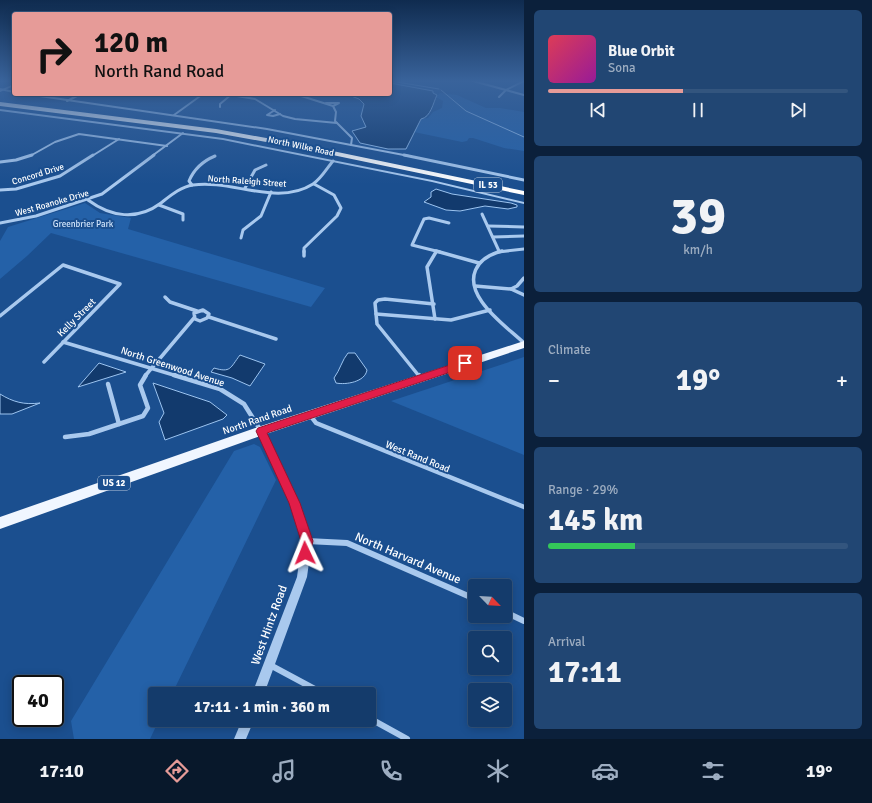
<!DOCTYPE html>
<html lang="en">
<head>
<meta charset="utf-8">
<style>
	body { margin:0; font-family:Signika,sans-serif; background:#214673; color:#f1f3f6; height:100vh; display:flex; flex-direction:column; font-size:15px; white-space:nowrap }
	* { box-sizing:border-box; margin:0 }
	p { font-size:13px; color:#9dadc1 }
	.icon { flex:none; width:22px; height:22px; fill:none; stroke:currentColor; stroke-width:2; stroke-linecap:round; stroke-linejoin:round }
	.map { position:relative; flex:1; overflow:hidden }
	.side { display:flex; flex-direction:column; gap:10px; padding:10px; background:#0b203b; width:348px }
	.side>* { flex:none }
	.guide { position:absolute; left:12px; top:12px; width:380px; height:84px; border-radius:4px; box-shadow:0 2px 10px #0003,0 0 0 1px #33557e; background:#e69b98; color:#111; overflow:hidden }
	.needle { width:26px; rotate:115deg }
	.controls { position:absolute; left:468px; top:579px; display:grid; gap:8px }
	.controls a { display:grid; place-items:center; width:44px; height:44px; border-radius:4px; background:#143b6b; box-shadow:0 2px 10px #0003,0 0 0 1px #33557e; font-size:20px }
	.speed { position:absolute; left:12px; top:675px; display:flex; gap:8px; font-size:20px; font-weight:700; text-align:center }
	.speed>* { display:grid; place-content:center; width:52px; height:52px; border-radius:50%; background:#143b6b; box-shadow:0 2px 10px #0003,0 0 0 1px #33557e; line-height:1 }
	.speed .limit { border:2px solid #111; border-radius:6px; background:#fff; color:#111 }
	.pin { position:absolute; display:grid; place-items:center; width:34px; height:34px; color:#fff; margin:-17px; border-radius:8px; box-shadow:0 2px 6px #0006 }
	.me { position:absolute; width:44px; margin:-22px; rotate:358deg; stroke-linejoin:round; filter:drop-shadow(0 0 3px #0008) }
	.turn { display:flex; align-items:center; gap:14px; height:84px; padding:0 16px; font-size:18px }
	.turn .icon { width:52px; height:52px; stroke-width:2.5 }
	.turn b { display:block; font-size:28px; line-height:34px }
	.big { font-size:30px; font-weight:700; line-height:1.1 }
	.side .widget { flex:1; display:flex; flex-direction:column; justify-content:center; gap:6px; min-width:0; padding:0 14px; border-radius:6px; background:#214673 }
	.side .dial { align-items:center; gap:0 }
	.dial b { font-size:52px; line-height:1 }
	.song { display:flex; align-items:center; gap:12px }
	.cover { width:48px; height:48px; border-radius:6px; background:linear-gradient(135deg,hsl(350 70% 55%),hsl(300 70% 35%)) }
	.played { height:4px; border-radius:2px; background:linear-gradient(90deg,#e69b98 45%,#33557e 45%) }
	.keys { display:flex; justify-content:space-around; direction:ltr }
	.heat { display:flex; justify-content:space-between; align-items:center; font-size:22px; direction:ltr }
	.charge { height:6px; border-radius:3px; background:linear-gradient(90deg,#34c759 29%,#33557e 0) }
	.trip { position:absolute; left:148px; top:687px; width:228px; height:40px; border-radius:4px; background:#143b6b; box-shadow:0 2px 10px #0003,0 0 0 1px #33557e; font-weight:700; line-height:40px; text-align:center }
	.tab-bar { display:flex; height:64px; justify-content:space-around; align-items:center; background:#08182b; color:#9dadc1 }
	.tab-bar .icon { width:28px; height:28px }
	.tab-bar .selected { color:#e69b98 }
	.tab-bar b { font-size:18px; color:#f1f3f6 }
	main { display:flex; flex:1; min-height:0 }
	.map>svg:first-child { display:block }
</style>
</head>
<body>
<main>
<div class="map">
<svg width="524" height="739" viewBox="0 0 524 739">
	<rect width="100%" height="100%" fill="#1b4f8f"/>
	<g fill="#2461a8">
		<polygon points="440,93 457,95 486,108 500,108 524,112 524,151 504,148 473,138 469,138 467,141 462,142 414,132 421,119 428,118 433,112 442,108 443,101 436,97"/>
		<polygon points="85,203 100,213 131,218 128,229 325,288 311,307 51,233 27,256 0,279 0,241 8,227"/>
		<polygon points="524,357 524,455 391,401"/>
		<polygon points="254,444 260,447 276,480 172,694 155,694 155,720 159,720 150,739 74,739 71,721 234,451"/>
	</g>
	<g fill="#123a6d" stroke="#9cc4f0">
		<path d="M390 83 433 91V93L437 95C433 103 431 117 421 119L406 149H388L360 143 352 131 366 127 361 116 364 104 359 99 346 94H390Z"/>
		<polygon points="436,189 452,194 511,203 517,205 517,207 508,209 485,206 460,211 446,210 424,202 431,197 431,192"/>
		<path d="M348 353H355L367 370C365 382 346 385 336 383L334 378C340 370 342 360 348 353Z"/>
		<path d="M240 355 265 364 250 386 232 378 211 372 214 368C231 373 230 368 240 355Z"/>
		<polygon points="99,363 126,372 78,387"/>
		<polygon points="153,383 210,402 227,415 223,419 165,440 159,422 164,413"/>
		<path d="M0 394C13 402 24 405 40 403L12 414H0Z"/>
	</g>
	<g fill="none" stroke-linecap="round" stroke-linejoin="round">
		<g stroke="#9cc4f0" stroke-width="1">
			<polyline points="391,81 439,89"/>
			<polyline points="441,90 466,111 524,137"/>
		</g>
		<g stroke="#a9c9ee" stroke-width="2">
			<polyline points="473,81 524,95"/>
			<polyline points="0,89 14,92"/>
			<polyline points="26,94 267,129 409,156"/>
			<polyline points="225,94 255,99 283,116 295,119 337,123"/>
			<polyline points="295,94 333,106 336,112 335,121 352,138 351,145"/>
			<polyline points="499,97 506,90 524,81"/>
			<polyline points="67,101 81,94"/>
			<polyline points="326,103 339,103 333,106"/>
			<polyline points="220,107 220,104 232,94"/>
			<polyline points="275,110 267,115 273,116 280,114"/>
			<polyline points="174,115 203,94"/>
			<polyline points="30,156 55,142 79,134 167,146"/>
			<polyline points="92,156 119,139"/>
			<polyline points="152,156 183,133"/>
		</g>
		<g stroke="#a9c9ee" stroke-width="3">
			<polyline points="404,155 524,180"/>
			<polyline points="0,162 16,160 32,155"/>
			<path d="M192 185 189 181C194 169 203 161 215 156"/>
			<polyline points="245,188 255,170 266,165"/>
			<polyline points="0,190 16,189 60,176 93,155"/>
			<path d="M88 200C111 217 137 221 161 203 170 196 180 187 193 185 231 179 277 207 313 184 321 179 327 168 333 161"/>
			<polyline points="159,205 183,214 183,220"/>
			<polyline points="482,214 499,251"/>
			<polyline points="0,223 36,216 102,194 154,155"/>
			<polyline points="488,226 524,227"/>
			<polyline points="493,237 524,236"/>
			<polyline points="241,238 243,230 261,216 271,192"/>
			<polyline points="304,252 304,248 337,216 341,208 334,195 314,184"/>
			<polyline points="440,252 412,245 424,219 429,218 449,223"/>
			<polyline points="498,252 524,249"/>
		</g>
		<g stroke="#a9c9ee" stroke-width="3.5">
			<polyline points="304,251 304,256"/>
			<polyline points="436,251 479,263"/>
			<path d="M502 251C475 258 465 278 482 302 493 318 510 330 524 343"/>
			<polyline points="475,286 511,289 524,295"/>
			<polyline points="511,289 517,286 524,278"/>
			<polyline points="165,297 170,302 197,311"/>
			<polygon points="203,310 209,314 207,318 200,321 195,319 194,313"/>
			<polyline points="376,314 451,320 490,310"/>
			<polyline points="0,316 63,265 120,284 44,362"/>
			<polyline points="209,317 276,339"/>
			<polyline points="435,319 427,267 436,252"/>
			<polyline points="63,342 177,376"/>
			<polyline points="145,376 194,318"/>
			<polyline points="419,376 377,324 375,303 378,300 385,299 434,304"/>
		</g>
		<g stroke="#a9c9ee" stroke-width="4.5">
			<polyline points="174,375 220,389 244,404 261,431"/>
			<polyline points="419,375 421,378"/>
			<polyline points="108,384 119,424"/>
			<polyline points="310,415 316,423 524,507"/>
			<polyline points="65,437 89,434 143,416 148,408 140,385 146,375"/>
		</g>
		<g stroke="#a9c9ee" stroke-width="6">
			<polyline points="307,541 347,543 475,599"/>
			<polyline points="505,612 524,621"/>
			<polyline points="270,665 324,694"/>
			<polyline points="369,718 407,739"/>
		</g>
		<g fill="#a9c9ee" fill-rule="evenodd">
			<polygon points="14,84 14,86 0,92 0,90"/>
			<polygon points="0,109 223,138 432,180 524,202 524,204 432,182 223,140 0,111"/>
			<polygon points="261,428 264,429 298,503 312,541 307,577 264,694 252,694 297,577 302,541 290,503 257,431 258,429"/>
			<polygon points="242,720 254,720 246,739 234,739"/>
		</g>
		<polygon fill="#f0f6ff" fill-rule="evenodd" points="524,341 524,348 263,435 0,529 0,517 261,426"/>
		<polygon fill="#fff" fill-rule="evenodd" points="0,102 216,129 299,144 524,191 524,195 299,148 216,133 0,106"/>
	</g>
	<linearGradient id="sky" x2="0" y2="1"><stop stop-color="#0f2b4f"/><stop offset="0.44" stop-color="#39639b"/><stop offset="1" stop-color="#39639b" stop-opacity="0"/></linearGradient>
	<rect width="524" height="184" fill="url(#sky)"/>
	<polygon fill="#e11d48" stroke="#92132f" points="465,360 469,361 469,366 267,433 300,503 313,541 309,557 305,559 301,557 299,553 301,541 289,503 256,431 258,428"/>
	<g text-anchor="middle" stroke-width="4" stroke-linejoin="round" paint-order="stroke">
		<g font-size="9" fill="#fff" stroke="#1b4f8f">
			<text transform="translate(301 146) rotate(12)" y="3">North Wilke Road</text>
			<text transform="translate(38 174) rotate(-17)" y="3">Concord Drive</text>
			<text transform="translate(247 181) rotate(4)" y="3">North Raleigh Street</text>
			<text transform="translate(52 203) rotate(-16)" y="3">West Roanoke Drive</text>
		</g>
		<g fill="#1b4f8f" stroke="#bbcadd" stroke-width="1">
			<rect x="474" y="178" width="28" height="14" rx="3"/>
			<rect x="98" y="476" width="32" height="14" rx="3"/>
		</g>
		<g font-size="9" font-weight="bold" fill="#fff">
			<text x="488" y="188">IL 53</text>
			<text x="114" y="486">US 12</text>
		</g>
		<g font-size="9" fill="#cfe3fa" stroke="#1b4f8f">
			<text x="83" y="227">Greenbrier Park</text>
		</g>
		<g font-size="10" fill="#fff" stroke="#1b4f8f">
			<text transform="translate(76 317) rotate(-45)" y="4">Kelly Street</text>
			<text transform="translate(173 366) rotate(18)" y="4">North Greenwood Avenue</text>
			<text transform="translate(257 419) rotate(-19)" y="4">North Rand Road</text>
			<text transform="translate(418 456) rotate(22)" y="4">West Rand Road</text>
		</g>
		<g font-size="12" fill="#fff" stroke="#1b4f8f">
			<text transform="translate(408 558) rotate(23)" y="4">North Harvard Avenue</text>
			<text transform="translate(269 625) rotate(-70)" y="4">West Hintz Road</text>
		</g>
	</g>
</svg>
<div class="controls">
<a><svg class="needle" viewBox="-14 -14 28 28"><path d="M0-13l5 13h-10z" fill="#e53935"/><path d="M0 13l5-13h-10z" fill="#9dadc1"/></svg></a>
<a><svg class="icon" aria-label="search" viewBox="0 0 24 24"><circle cx="10" cy="10" r="6"/><path d="M15 15l6 6"/></svg></a>
<a><svg class="icon" aria-label="layers" viewBox="0 0 24 24"><path d="M12 4l9 5-9 5-9-5zM3 14l9 5 9-5"/></svg></a>
</div>
<div class="speed"><div class="limit">40</div></div>
<div class="pin" style="left:465px;top:363px;background:#d93025"><svg class="icon" aria-label="arrive" viewBox="0 0 24 24"><path d="M6 21V4h12l-3 4 3 4H6"/></svg></div>
<svg class="me" style="left:305px;top:553px" viewBox="-20 -20 40 40"><path d="M0-17L14 15 0 8-14 15z" fill="#e11d48" stroke="#fff" stroke-width="4"/></svg>
<div class="trip">17:11 · 1 min · 360 m</div>
<div class="guide">
<div class="turn"><svg class="icon" aria-label="right" viewBox="0 0 24 24"><path d="M7 20v-9h11M14 6l5 5-5 5"/></svg><div><b>120 m</b>North Rand Road</div></div>
</div>
</div>
<section class="side">
<div class="widget">
<div class="song"><i class="cover"></i><div><b>Blue Orbit</b><p>Sona</p></div></div>
<div class="played"></div>
<div class="keys"><svg class="icon" aria-label="previous" viewBox="0 0 24 24"><path d="M18 5L8 12l10 7zM5 5v14"/></svg><svg class="icon" aria-label="pause" viewBox="0 0 24 24"><path d="M8 5v14M16 5v14"/></svg><svg class="icon" aria-label="next" viewBox="0 0 24 24"><path d="M6 5l10 7-10 7zM19 5v14"/></svg></div>
</div>
<div class="widget dial"><b>39</b><p>km/h</p></div>
<div class="widget"><p>Climate</p>
<div class="heat"><a>−</a><b class="big">19°</b><a>+</a></div>
</div>
<div class="widget"><p>Range · 29%</p><b class="big">145 km</b><div class="charge"></div></div>
<div class="widget"><p>Arrival</p><b class="big">17:11</b></div>
</section>
</main>
<nav class="tab-bar">
<b>17:10</b>
<svg class="icon selected" aria-label="directions" viewBox="0 0 24 24"><path d="M12 3l9 9-9 9-9-9zM9 14v-3h6M13 9l2 2-2 2"/></svg>
<svg class="icon" aria-label="music" viewBox="0 0 24 24"><path d="M9 18V5l10-2v13"/><circle cx="6" cy="18" r="3"/><circle cx="16" cy="16" r="3"/></svg>
<svg class="icon" aria-label="phone" viewBox="0 0 24 24"><path d="M5 4h4l2 5-3 2q2 4 5 5l2-3 5 2v4C11 20 4 13 5 4z"/></svg>
<svg class="icon" aria-label="climate" viewBox="0 0 24 24"><path d="M12 3v18M4 7l16 10M4 17L20 7"/></svg>
<svg class="icon" aria-label="car" viewBox="0 0 24 24"><path d="M5 17H2v-5l4-1 3-4h7l3 4 3 1v5h-3M9 17h6M6 11h13"/><circle cx="7" cy="17" r="2"/><circle cx="17" cy="17" r="2"/></svg>
<svg class="icon" aria-label="filters" viewBox="0 0 24 24"><path d="M4 7h16M4 17h16"/><circle cx="9" cy="7" r="2"/><circle cx="15" cy="17" r="2"/></svg>
<b>19°</b>
</nav>
</body>
</html>
